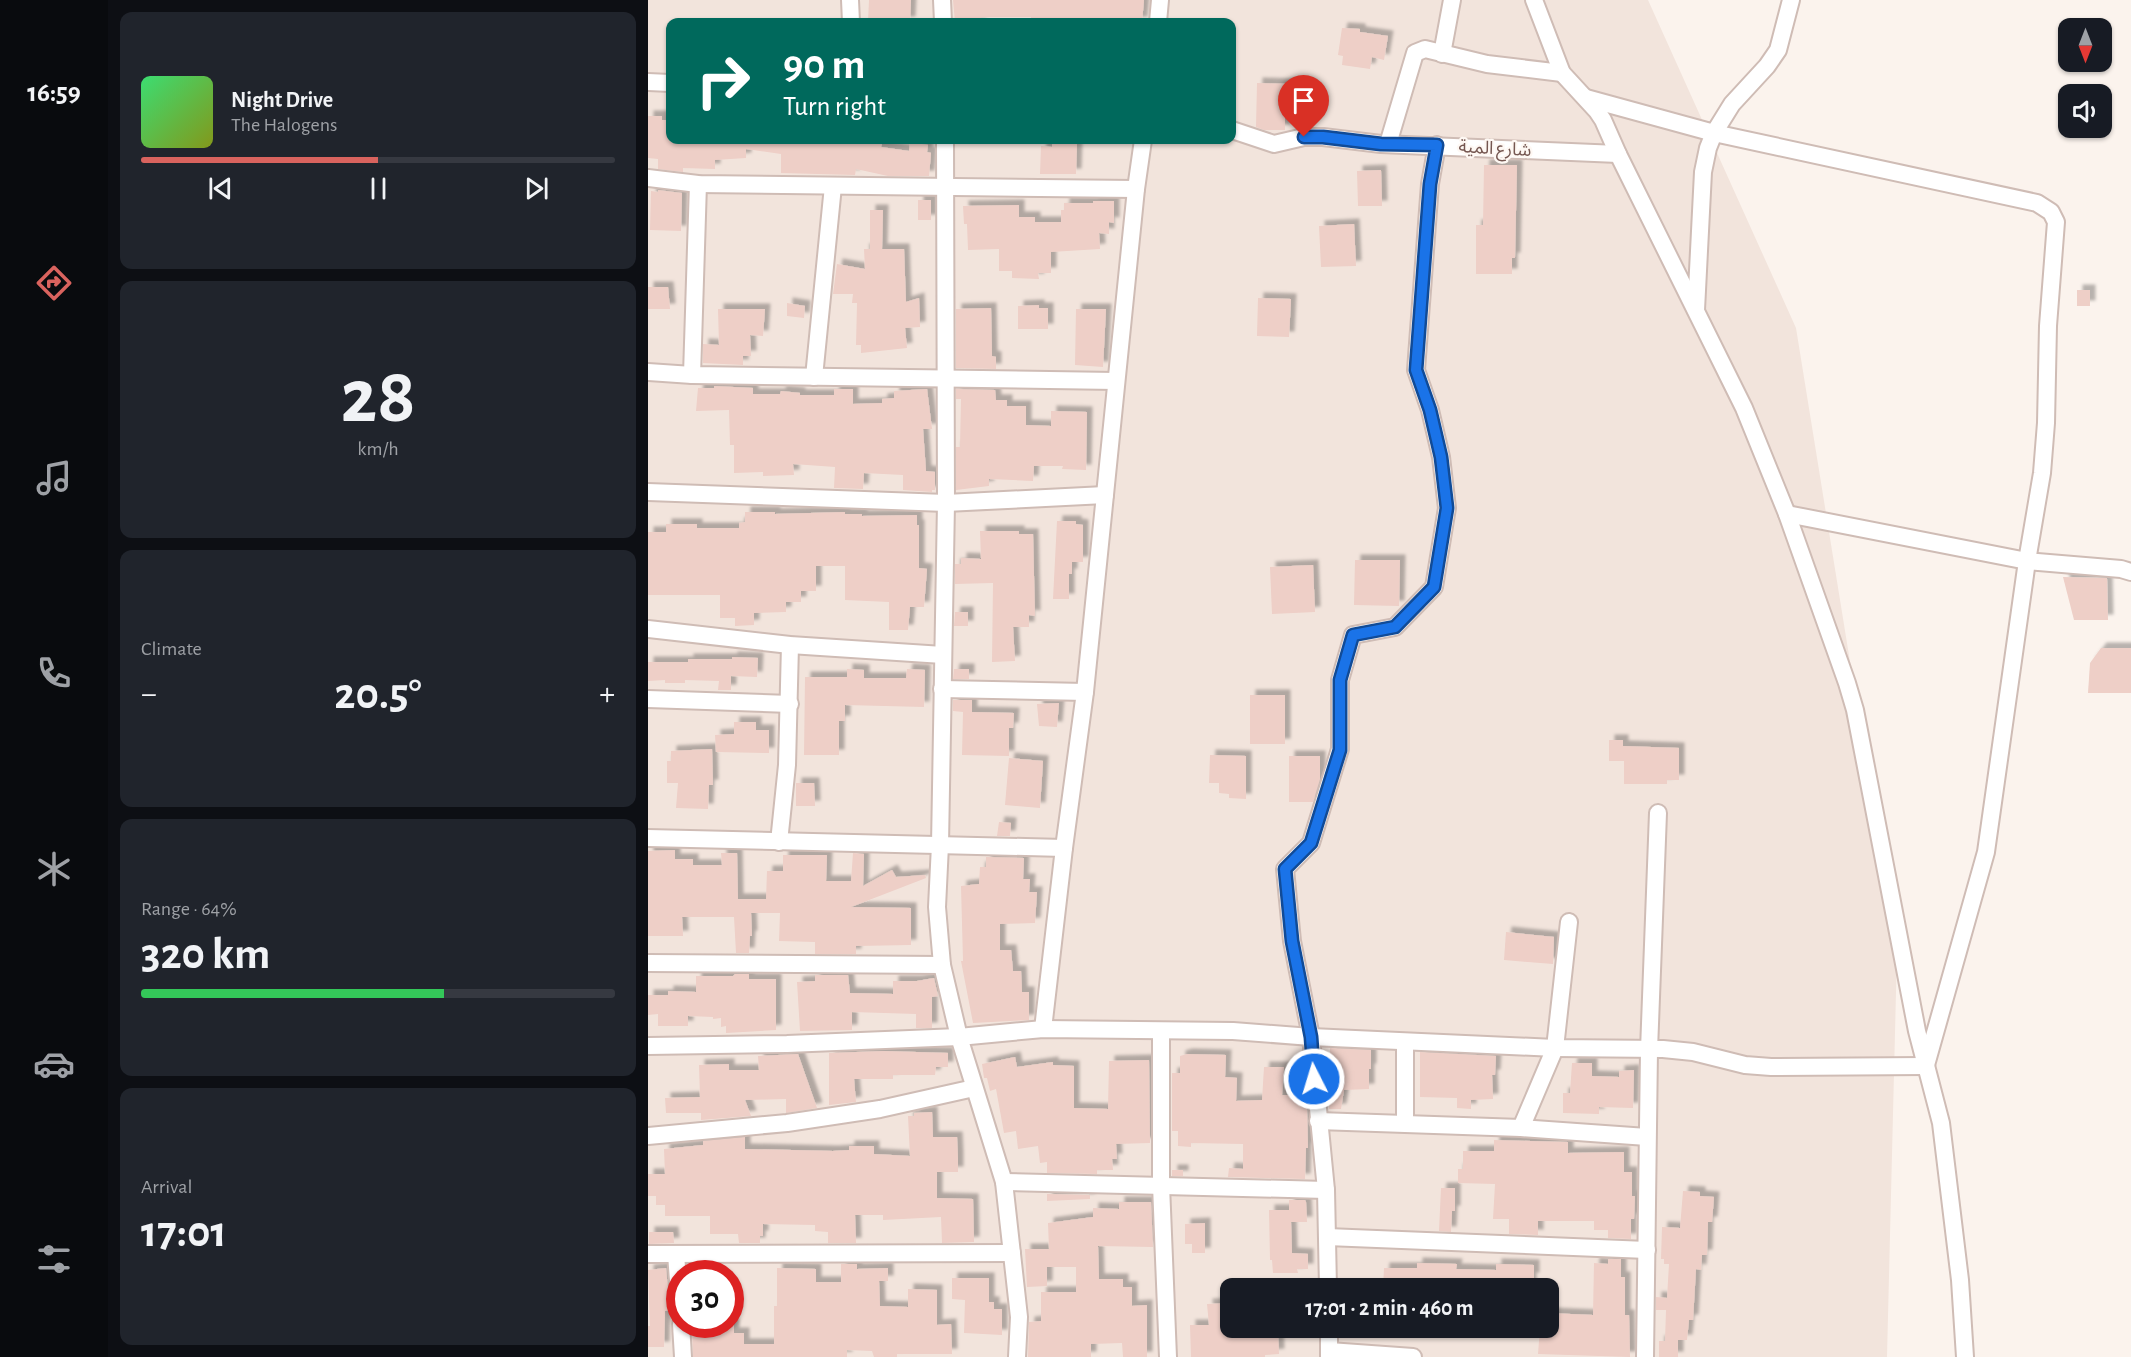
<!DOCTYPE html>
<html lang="en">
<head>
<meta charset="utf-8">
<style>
	body { margin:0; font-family:"Alegreya Sans","Noto Sans Arabic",sans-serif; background:#20242c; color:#f1f3f6; height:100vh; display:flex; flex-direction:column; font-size:22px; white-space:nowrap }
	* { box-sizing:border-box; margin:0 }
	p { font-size:20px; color:#9ea1a6 }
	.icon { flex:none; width:33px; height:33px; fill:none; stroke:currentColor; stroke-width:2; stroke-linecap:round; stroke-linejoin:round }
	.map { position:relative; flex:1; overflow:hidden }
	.panel { display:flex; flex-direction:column; gap:12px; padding:12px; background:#0d0f14; width:540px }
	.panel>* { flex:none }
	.top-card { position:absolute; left:18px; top:18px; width:570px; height:126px; border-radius:12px; box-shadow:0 2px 4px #0004; background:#00695c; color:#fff; overflow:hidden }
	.needle { width:39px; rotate:180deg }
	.tools { position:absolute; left:1410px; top:18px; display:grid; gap:12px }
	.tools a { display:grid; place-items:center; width:54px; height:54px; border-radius:12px; background:#171b24; box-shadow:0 2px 4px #0004; font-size:30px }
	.speed { position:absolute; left:18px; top:1260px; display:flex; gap:12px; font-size:30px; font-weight:700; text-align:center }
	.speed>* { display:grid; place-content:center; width:78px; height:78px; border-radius:50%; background:#171b24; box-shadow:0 2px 4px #0004; line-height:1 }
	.speed .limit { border:9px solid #d22; background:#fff; color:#111 }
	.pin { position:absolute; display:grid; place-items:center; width:51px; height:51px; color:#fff; margin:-62px -26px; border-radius:50% 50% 50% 0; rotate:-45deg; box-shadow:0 0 6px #0007 }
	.pin .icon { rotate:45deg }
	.me { position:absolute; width:66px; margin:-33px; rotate:355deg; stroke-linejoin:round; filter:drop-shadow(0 0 4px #0008) }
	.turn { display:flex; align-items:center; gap:21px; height:126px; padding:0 18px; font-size:27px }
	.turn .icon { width:78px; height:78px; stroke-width:2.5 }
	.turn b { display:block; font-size:42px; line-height:51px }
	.big { font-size:45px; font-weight:700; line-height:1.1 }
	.panel .tile { flex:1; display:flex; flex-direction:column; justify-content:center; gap:9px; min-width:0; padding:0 21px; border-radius:12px; background:#20242c }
	.panel .dial { align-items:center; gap:0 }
	.dial b { font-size:78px; line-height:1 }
	.song { display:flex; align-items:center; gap:18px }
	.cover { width:72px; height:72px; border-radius:9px; background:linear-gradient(135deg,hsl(140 70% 55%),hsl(70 70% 35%)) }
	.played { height:6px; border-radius:3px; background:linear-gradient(90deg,#d9635e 50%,#363941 50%) }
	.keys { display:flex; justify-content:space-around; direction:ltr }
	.heat { display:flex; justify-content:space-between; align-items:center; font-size:33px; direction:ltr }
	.charge { height:9px; border-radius:4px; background:linear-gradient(90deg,#34c759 64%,#363941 0) }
	.trip { position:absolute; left:572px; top:1278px; width:339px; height:60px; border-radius:12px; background:#171b24; box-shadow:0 2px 4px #0004; font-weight:700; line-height:60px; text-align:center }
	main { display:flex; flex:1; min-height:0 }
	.tabs { display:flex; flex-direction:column; width:108px; justify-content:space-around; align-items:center; background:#090b0e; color:#9ea1a6 }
	.tabs .icon { width:42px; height:42px }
	.tabs .active { color:#d9635e }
	.tabs b { font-size:27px; color:#f1f3f6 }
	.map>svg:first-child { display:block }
</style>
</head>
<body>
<main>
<nav class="tabs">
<b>16:59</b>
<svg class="icon active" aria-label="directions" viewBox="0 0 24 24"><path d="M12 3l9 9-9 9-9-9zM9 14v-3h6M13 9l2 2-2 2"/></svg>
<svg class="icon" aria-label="music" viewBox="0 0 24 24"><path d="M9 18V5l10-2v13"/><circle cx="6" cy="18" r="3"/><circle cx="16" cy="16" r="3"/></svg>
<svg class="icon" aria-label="phone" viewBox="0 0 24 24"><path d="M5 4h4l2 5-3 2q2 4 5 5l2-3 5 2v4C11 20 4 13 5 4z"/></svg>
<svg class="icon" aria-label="climate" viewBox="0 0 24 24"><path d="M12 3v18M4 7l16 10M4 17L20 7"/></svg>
<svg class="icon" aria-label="car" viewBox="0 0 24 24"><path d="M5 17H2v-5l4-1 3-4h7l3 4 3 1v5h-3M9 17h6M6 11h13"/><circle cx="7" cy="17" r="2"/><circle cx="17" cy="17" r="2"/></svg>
<svg class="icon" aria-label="filters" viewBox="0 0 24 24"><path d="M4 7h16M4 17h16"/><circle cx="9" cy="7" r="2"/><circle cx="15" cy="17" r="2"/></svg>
</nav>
<section class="panel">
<div class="tile">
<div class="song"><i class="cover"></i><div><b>Night Drive</b><p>The Halogens</p></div></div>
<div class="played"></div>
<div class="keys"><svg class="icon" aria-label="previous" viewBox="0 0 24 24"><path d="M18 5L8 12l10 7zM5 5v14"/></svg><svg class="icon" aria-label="pause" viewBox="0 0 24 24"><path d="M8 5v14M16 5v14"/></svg><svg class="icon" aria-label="next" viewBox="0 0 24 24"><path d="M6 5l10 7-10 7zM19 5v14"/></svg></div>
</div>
<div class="tile dial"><b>28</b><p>km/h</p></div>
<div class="tile"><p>Climate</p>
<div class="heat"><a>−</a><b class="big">20.5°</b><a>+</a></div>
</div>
<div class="tile"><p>Range · 64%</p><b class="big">320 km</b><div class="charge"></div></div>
<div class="tile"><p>Arrival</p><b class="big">17:01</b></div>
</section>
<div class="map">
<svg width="1483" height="1357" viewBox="0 0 1483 1357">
	<defs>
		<filter id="shadow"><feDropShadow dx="5.5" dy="-5.5" stdDeviation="1.5" flood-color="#0004"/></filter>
	</defs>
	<rect width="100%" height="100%" fill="#fbf3ed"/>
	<path fill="#f2e4dc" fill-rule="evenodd" d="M0 0H1000L1148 328 1249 952 1239 1357H0ZM22 22H584V140H22ZM32 1274H82V1324H32ZM582 1288H900V1328H582Z"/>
	<g fill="#eecfc7" filter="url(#shadow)">
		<polygon points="221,0 263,0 262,22 220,22"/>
		<polygon points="305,0 496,0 494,22 383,22 383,17 333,17 333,22 307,22"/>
		<polygon points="694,28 712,29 712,32 740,36 736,60 724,57 722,69 694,65 695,56 690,55"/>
		<polygon points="609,83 644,84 644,98 637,97 637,130 616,130 608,127"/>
		<polygon points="0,116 14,116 14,120 22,120 22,140 207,140 234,144 233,147 261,151 262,142 280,145 279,152 283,153 281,176 240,176 208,169 207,175 133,173 133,154 98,149 98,158 67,160 67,169 35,168 35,172 10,169 10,159 0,158"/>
		<polygon points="404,144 429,144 428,174 392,174 393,146 404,147"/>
		<polygon points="836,165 869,165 867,258 864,258 864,274 828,274 828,225 835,225"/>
		<polygon points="733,170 734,206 710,206 709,171"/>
		<polygon points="10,190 34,193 33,231 2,230 3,191 10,192"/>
		<rect x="270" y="200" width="13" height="20"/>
		<polygon points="445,201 466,201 466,223 461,222 461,234 451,233 452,249 403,252 403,273 390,273 391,279 364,278 364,271 351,271 351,249 320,250 319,224 316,224 315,206 371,205 371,217 387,217 387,222 413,222 413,210 416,210 416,203 445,203"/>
		<polygon points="222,210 235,210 234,249 256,249 258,302 271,298 272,327 257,328 259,348 213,353 213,345 208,345 209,303 204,303 205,294 185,294 189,264 217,269 216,249 222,249"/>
		<polygon points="706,224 708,266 673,267 671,226"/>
		<polygon points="0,287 20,287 22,309 0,309"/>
		<rect x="1429" y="290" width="13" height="16"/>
		<polygon points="610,298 643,299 641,337 609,336"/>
		<polygon points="139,303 157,306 156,318 139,316"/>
		<polygon points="391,305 391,308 400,308 400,329 370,329 370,306"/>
		<polygon points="343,308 344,356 348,357 348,369 308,368 308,309"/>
		<polygon points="70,309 117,309 115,336 102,335 103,356 95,356 95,365 55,363 55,344 71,345"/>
		<polygon points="428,309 458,309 455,367 427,365"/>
		<polygon points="66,386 105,388 105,394 132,394 133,391 152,393 152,395 186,395 186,389 205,389 205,404 234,403 234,399 246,398 246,391 279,389 284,429 275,429 278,471 287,472 287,490 284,490 284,492 255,490 255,475 216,473 215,489 186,488 187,467 145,464 146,475 115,476 115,472 86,473 86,445 82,445 81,410 48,411 50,388 66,388"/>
		<polygon points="308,389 347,390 348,400 359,400 359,406 378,406 378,425 403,426 403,411 439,412 438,470 414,469 415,466 386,466 385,481 341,479 341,486 308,490 308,447 312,447 313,399 308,399"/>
		<polygon points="97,512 127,512 127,514 197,512 197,514 214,514 214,516 269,515 269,525 271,525 271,568 279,569 276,607 262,607 260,630 241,630 241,602 197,600 197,566 168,566 168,591 153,591 153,602 138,602 138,612 106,613 106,625 87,626 87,618 72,618 72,595 0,595 0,532 18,532 18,524 49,524 49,528 91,528 91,523 97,522"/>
		<polygon points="409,521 428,521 428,524 435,525 435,562 424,562 424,574 421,574 421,599 405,599"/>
		<polygon points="332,531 371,531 371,534 385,534 387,616 381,615 381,627 365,627 367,661 344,662 345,583 307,584 307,564 313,564 313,558 333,559"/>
		<polygon points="707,560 752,560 751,606 706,605"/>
		<polygon points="665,565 667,612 624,614 622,567"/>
		<polygon points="1415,577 1459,578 1460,620 1426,620"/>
		<polygon points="307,612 320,612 320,626 306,626"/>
		<polygon points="1453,648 1483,648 1483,693 1440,693 1442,663"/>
		<polygon points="84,657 110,658 109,677 83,676 83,690 70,690 71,681 37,680 37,683 17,683 17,680 0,681 0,662 40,662 40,659 84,659"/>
		<polygon points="199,669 216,670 216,678 258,678 259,669 277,670 276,707 197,705 197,721 191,721 191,755 156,755 157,677 199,677"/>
		<polygon points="306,669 321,669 321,679 305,679"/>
		<rect x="602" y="695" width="35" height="49"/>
		<polygon points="305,700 324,700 324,712 366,713 365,728 361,728 361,756 314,755 315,712 305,711"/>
		<polygon points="411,703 409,727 391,726 389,704"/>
		<polygon points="86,722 108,722 108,730 121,730 121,753 68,752 67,735 86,734"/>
		<polygon points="961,740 975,740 975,746 1031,748 1031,780 1019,780 1019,784 976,784 976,761 961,761"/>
		<polygon points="64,749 65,785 61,785 60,809 28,808 30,783 19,783 19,761 23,761 23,751"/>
		<polygon points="562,755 598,756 598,799 581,798 581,794 571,793 571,783 561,783"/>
		<polygon points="641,756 672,756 672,779 665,802 641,802"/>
		<polygon points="361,758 395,761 392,808 357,805"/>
		<polygon points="148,783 166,783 167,806 148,806"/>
		<polygon points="351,822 363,823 362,836 349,836"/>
		<polygon points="27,850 27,859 45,859 45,865 74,865 73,853 89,853 90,899 118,899 119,871 135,871 135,855 179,855 178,881 203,881 205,853 216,854 215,886 244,870 248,877 277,875 278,878 203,907 263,908 263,945 208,946 208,954 167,954 167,942 131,941 132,913 103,913 104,936 102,936 101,953 88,953 86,917 34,917 35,936 0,936 0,851"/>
		<polygon points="338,857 376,858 375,879 382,879 381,892 389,892 387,923 352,924 352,950 363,950 365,971 373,971 374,992 381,992 381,1020 325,1023 313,961 315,961 313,886 331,884 332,867 338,867"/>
		<polygon points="858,932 906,937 905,964 856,960"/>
		<polygon points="87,974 101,974 101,979 128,979 128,1030 78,1033 78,1026 73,1027 73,1018 65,1019 65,1017 40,1016 40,1026 10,1026 10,1014 0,1015 0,995 20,995 20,991 48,992 48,976 85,976"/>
		<polygon points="167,975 200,975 202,993 245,994 245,981 269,981 286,978 290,996 284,997 284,1028 268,1028 268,1014 204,1012 204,1030 152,1031 149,982 167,981"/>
		<polygon points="682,1048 723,1050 723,1069 721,1069 721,1089 696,1090 693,1109 681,1109 678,1080 682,1080"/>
		<polygon points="236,1051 300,1053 300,1067 288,1067 287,1075 245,1075 245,1079 206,1079 208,1102 181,1105 181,1053"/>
		<polygon points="772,1052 848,1056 847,1075 844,1075 845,1099 823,1100 823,1109 809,1108 809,1098 772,1097"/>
		<polygon points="150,1054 169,1108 138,1113 138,1099 97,1100 103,1116 53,1120 53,1113 18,1113 17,1098 52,1097 51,1065 81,1064 81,1070 111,1070 110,1056"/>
		<polygon points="539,1054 578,1055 577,1077 589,1078 588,1101 614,1100 616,1067 636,1067 634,1095 657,1095 659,1103 660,1148 658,1148 657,1179 580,1177 581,1168 595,1169 595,1144 543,1143 543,1147 530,1146 530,1131 524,1131 524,1073 532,1073 532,1056"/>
		<polygon points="367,1057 369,1067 405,1062 405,1065 426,1066 426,1108 460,1109 461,1061 501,1060 502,1143 468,1144 469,1159 464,1159 465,1170 449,1170 449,1174 399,1173 399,1162 392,1163 390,1146 370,1149 368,1131 356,1133 348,1089 342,1091 339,1078 336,1078 334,1064"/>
		<polygon points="924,1063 944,1063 944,1076 971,1077 971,1071 986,1070 985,1108 951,1107 951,1114 915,1113 915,1093 922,1093"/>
		<polygon points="284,1112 285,1137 309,1137 310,1158 310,1172 289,1172 289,1198 325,1199 326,1242 294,1243 293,1217 235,1220 235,1215 207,1215 208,1243 180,1243 180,1232 167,1231 167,1225 115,1224 115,1236 112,1236 112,1243 91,1243 90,1234 62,1234 62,1216 17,1216 17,1205 8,1205 8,1196 0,1196 0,1174 17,1174 16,1149 55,1145 55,1141 97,1137 97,1149 185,1151 201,1150 201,1146 226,1146 226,1154 262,1156 260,1116 266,1116 266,1113"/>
		<polygon points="846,1140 920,1142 920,1153 976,1152 976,1172 984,1172 984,1196 987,1196 986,1219 983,1219 983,1239 960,1238 960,1230 946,1230 946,1221 890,1221 890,1235 861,1234 861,1219 845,1219 847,1184 810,1183 810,1169 815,1169 815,1151 846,1151"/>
		<rect x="524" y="1170" width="11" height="6"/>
		<polygon points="793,1188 807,1188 807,1211 804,1211 803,1232 791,1231"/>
		<polygon points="1035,1191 1052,1192 1052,1196 1066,1197 1064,1222 1060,1222 1059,1255 1054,1255 1053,1270 1048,1269 1045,1320 1041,1320 1039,1340 1030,1340 1030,1357 1011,1357 1011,1341 1017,1341 1018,1310 1008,1310 1008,1297 1019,1298 1021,1264 1016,1264 1016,1259 1013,1259 1014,1227 1032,1228"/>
		<polygon points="399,1194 442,1195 442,1199 399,1201"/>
		<polygon points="641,1200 657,1200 658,1202 659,1222 643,1222 644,1253 660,1254 660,1269 649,1269 650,1273 625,1273 624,1260 622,1260 621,1210 641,1210"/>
		<polygon points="471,1202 503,1202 505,1247 450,1246 451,1279 475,1279 475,1287 484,1287 484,1306 499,1305 499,1357 475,1357 474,1343 443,1344 443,1357 380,1357 381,1322 393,1321 393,1292 428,1292 428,1267 399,1267 399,1286 379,1287 377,1249 401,1249 400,1223 445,1217 445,1208 471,1209"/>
		<polygon points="557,1223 557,1253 544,1253 544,1244 537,1244 537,1224"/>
		<polygon points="1,1232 25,1232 26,1243 1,1244"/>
		<polygon points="960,1259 973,1259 973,1277 977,1277 977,1315 981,1315 982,1357 890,1354 892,1328 900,1328 900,1313 945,1315 946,1263 960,1264"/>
		<polygon points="769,1263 809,1264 808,1269 848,1270 848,1264 886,1265 886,1278 883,1278 883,1288 843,1288 843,1282 784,1281 784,1286 749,1285 749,1288 735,1288 736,1268 769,1268"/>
		<polygon points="193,1264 209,1264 209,1269 240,1268 240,1281 231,1281 232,1306 260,1307 260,1289 289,1290 289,1325 303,1324 304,1354 249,1354 249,1357 226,1357 224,1351 199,1350 199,1357 45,1357 44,1329 66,1329 66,1324 86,1324 86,1333 96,1333 96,1344 126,1344 126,1306 129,1306 129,1268 168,1269 168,1282 193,1282"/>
		<polygon points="18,1268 22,1310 17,1311 16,1347 0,1347 0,1326 2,1326 0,1270"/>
		<polygon points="304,1278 341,1278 341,1302 346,1302 346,1309 354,1309 354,1335 316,1333 317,1300 304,1299"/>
		<polygon points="582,1303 582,1332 630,1331 631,1354 617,1355 617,1357 543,1357 542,1325 561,1325 559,1304"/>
	</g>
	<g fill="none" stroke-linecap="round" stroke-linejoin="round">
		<defs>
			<g id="street">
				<polyline points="202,0 203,22"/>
				<polyline points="294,0 295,22"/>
				<polyline points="886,0 914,73 949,111 955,120 970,154 1096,408 1139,514 1199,683 1207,710 1269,1031 1293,1123 1312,1280 1317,1357"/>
				<polyline points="510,22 512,0"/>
				<polyline points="794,54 804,0"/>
				<polyline points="0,82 22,83"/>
				<polyline points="938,98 1066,133 1389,203 1403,212 1408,222 1400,326 1398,423 1394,473 1379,561 1338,852 1278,1065"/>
				<polyline points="584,130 626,144 656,137 675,137 733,144 970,154"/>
				<polyline points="297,140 298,503 292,845 289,907 294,965 311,1037 356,1182 371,1317 369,1357"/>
				<polyline points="740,144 767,53 777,49 839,64 914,73"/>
				<polyline points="0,178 50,184 488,189"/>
				<polyline points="1048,310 1055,172 1060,148 1066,133 1084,104 1119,66 1130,50 1143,0"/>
				<polyline points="0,372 44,375 468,381"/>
				<polyline points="44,375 50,184"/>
				<polyline points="166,377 185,186"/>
				<polyline points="0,492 298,503 457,495"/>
				<polyline points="1139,514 1379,561 1473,569 1483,572"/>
				<polyline points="0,629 142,645 295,655"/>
				<polyline points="294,689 437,692"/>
				<polyline points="0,699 142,704"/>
				<polyline points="0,838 416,848"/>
				<polyline points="131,842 139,765 142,645"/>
				<polyline points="0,963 294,965"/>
				<polyline points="395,1029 416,848 437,692 488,189 495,140"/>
				<polyline points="513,1032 513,1185 520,1357"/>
				<polyline points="757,1042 757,1123"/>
				<polyline points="0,1046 139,1044 311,1037 395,1029 585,1031 663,1037 907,1048 1015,1049 1045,1052 1097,1065 1123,1067 1278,1066"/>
				<polyline points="670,1121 873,1128 999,1137"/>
				<polyline points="873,1128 907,1048 921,922"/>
				<polyline points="0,1136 139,1123 232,1109 326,1088"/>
				<polyline points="356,1182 678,1190"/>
				<polyline points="679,1237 999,1250"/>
				<polyline points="0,1254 364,1253"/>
				<polyline points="28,1254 32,1307"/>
				<polyline points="680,1288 678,1190 663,1037 644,941 637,869 663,843 692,749 692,680 705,635 747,627 786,587 799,508 793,457 782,410 768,370 782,184 789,145"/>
				<polyline points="33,1324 35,1357"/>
				<polyline points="681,1328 681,1357"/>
				<polyline points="681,1351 765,1357"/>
				<polyline points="997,1357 1001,1050 1010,813"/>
			</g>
		</defs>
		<use href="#street" stroke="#cfbcb5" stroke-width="20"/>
		<use href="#street" stroke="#fff" stroke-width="16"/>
	</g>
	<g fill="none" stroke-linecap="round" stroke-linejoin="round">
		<defs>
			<polyline id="route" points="656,137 675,137 733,144 789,145 782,184 768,370 782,410 793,457 799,508 786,587 747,627 705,635 692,680 692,750 663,843 637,869 644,941 663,1037 666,1079"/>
		</defs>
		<use href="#route" stroke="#114b97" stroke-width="15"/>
		<use href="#route" stroke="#1a73e8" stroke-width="10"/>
	</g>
	<g text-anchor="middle" stroke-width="4.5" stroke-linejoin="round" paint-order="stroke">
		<g font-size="18" fill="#755751" stroke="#fef8f3">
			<text transform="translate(847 148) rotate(3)" y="6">شارع المية</text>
		</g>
	</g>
</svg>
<div class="tools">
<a><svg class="needle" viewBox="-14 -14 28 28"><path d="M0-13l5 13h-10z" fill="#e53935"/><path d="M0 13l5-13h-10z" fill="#9ea1a6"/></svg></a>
<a><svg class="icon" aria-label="sound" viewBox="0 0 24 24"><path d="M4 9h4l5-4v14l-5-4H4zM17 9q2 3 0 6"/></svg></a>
</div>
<div class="speed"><div class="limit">30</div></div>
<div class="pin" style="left:656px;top:137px;background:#d93025"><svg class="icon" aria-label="arrive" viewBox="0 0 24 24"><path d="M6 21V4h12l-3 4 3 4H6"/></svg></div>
<svg class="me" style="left:666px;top:1079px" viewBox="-20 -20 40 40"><circle r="17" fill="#1a73e8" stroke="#fff" stroke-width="3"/><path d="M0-11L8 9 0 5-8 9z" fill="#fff"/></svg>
<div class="trip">17:01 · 2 min · 460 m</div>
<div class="top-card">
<div class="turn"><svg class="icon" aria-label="right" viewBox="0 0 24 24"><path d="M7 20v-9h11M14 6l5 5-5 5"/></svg><div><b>90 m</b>Turn right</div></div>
</div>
</div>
</main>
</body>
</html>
